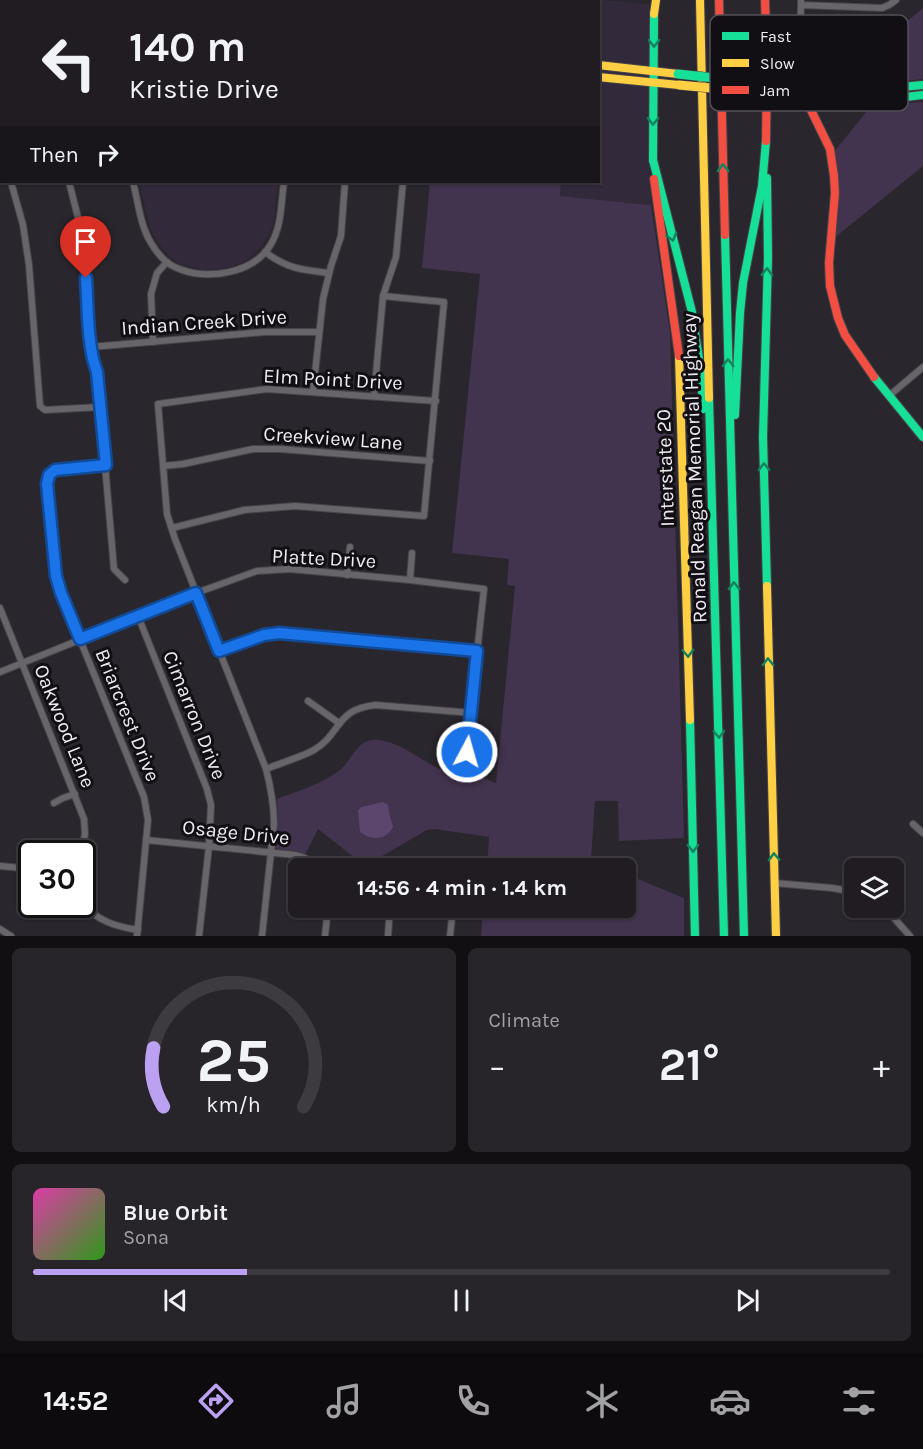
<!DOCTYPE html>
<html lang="en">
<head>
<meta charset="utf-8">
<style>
	body { margin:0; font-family:Karla,sans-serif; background:#28252a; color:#f1f3f6; height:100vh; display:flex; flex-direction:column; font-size:22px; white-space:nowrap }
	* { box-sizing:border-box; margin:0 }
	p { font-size:20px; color:#a2a1a5 }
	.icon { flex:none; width:33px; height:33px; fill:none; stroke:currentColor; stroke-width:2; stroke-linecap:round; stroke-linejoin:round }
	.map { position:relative; height:936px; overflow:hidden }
	.side { display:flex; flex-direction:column; gap:12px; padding:12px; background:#120f13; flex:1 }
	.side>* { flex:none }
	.banner { position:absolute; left:0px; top:0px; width:600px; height:183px; box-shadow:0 2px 4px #0004,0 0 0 2px #3d3a40; background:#201c22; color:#f1f3f6; overflow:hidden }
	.tools { position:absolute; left:844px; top:858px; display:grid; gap:12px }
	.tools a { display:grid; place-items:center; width:60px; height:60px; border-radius:9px; background:#201c22; box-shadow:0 2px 4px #0004,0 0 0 2px #3d3a40; font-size:30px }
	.speed { position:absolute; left:18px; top:840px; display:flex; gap:12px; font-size:30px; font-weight:700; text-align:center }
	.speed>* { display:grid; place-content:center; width:78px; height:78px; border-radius:50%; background:#201c22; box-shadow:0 2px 4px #0004,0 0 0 2px #3d3a40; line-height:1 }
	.speed .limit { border:3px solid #111; border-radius:9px; background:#fff; color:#111 }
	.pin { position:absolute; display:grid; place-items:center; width:51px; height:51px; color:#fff; margin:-62px -26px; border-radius:50% 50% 50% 0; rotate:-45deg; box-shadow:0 0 6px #0007 }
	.pin .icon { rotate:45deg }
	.me { position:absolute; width:66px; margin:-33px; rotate:6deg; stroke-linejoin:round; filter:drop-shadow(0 0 4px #0008) }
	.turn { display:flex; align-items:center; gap:21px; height:126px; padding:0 30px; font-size:27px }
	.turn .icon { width:78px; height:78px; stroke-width:2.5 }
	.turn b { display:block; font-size:42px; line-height:51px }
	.then { display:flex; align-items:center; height:57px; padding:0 30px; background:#0003; gap:12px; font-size:22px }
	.big { font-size:45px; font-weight:700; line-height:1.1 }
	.side .widget { flex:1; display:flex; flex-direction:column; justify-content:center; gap:9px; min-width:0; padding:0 21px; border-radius:9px; background:#28252a }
	.side .dial { align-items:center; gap:0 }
	.dial svg { height:156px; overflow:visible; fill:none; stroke:#3d3a40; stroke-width:7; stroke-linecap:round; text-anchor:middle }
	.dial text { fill:#f1f3f6; stroke:none }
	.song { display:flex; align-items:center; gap:18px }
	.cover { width:72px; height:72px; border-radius:9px; background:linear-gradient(135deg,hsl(320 70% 55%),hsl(110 70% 35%)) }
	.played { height:6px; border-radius:3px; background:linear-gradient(90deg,#bca0f2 25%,#3d3a40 25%) }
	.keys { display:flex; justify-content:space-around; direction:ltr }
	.heat { display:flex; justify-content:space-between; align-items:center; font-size:33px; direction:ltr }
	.side .tiles { flex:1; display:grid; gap:12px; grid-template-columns:1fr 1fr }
	.widget:last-child { grid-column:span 2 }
	.trip { position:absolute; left:288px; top:858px; width:348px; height:60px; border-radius:9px; background:#201c22; box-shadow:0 2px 4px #0004,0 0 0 2px #3d3a40; font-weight:700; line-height:60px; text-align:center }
	.tab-bar { display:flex; height:96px; justify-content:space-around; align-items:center; background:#0d0b0e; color:#a2a1a5 }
	.tab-bar .icon { width:42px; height:42px }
	.tab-bar .active { color:#bca0f2 }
	.tab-bar b { font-size:27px; color:#f1f3f6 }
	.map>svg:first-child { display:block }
</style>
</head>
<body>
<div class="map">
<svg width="923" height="936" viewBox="0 0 923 936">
	<rect width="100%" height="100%" fill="#2a262d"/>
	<g fill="#32293a">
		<polygon points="571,0 605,0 652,5 648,122 651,205 560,196 561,182 598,182 598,2 566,1"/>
		<polygon points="139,182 278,182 273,226 266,240 255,253 245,261 233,266 219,269 205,270 191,267 178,263 164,251 157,241 150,228"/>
	</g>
	<g fill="#42334e">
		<polygon points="0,0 53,0 51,2 2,2 1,42 0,43"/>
		<polygon points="923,8 923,79 890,83 833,83"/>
		<polygon points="923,102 923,166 833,239 833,153 872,105"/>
		<path d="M430 182H561L560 196 651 205 670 333 684 838 619 841 618 801H595L591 859 613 868H487L489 837 435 829 427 830 365 866 318 829 305 855 291 851 277 849 274 845 278 821 277 799C298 791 322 784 340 770 349 762 355 748 365 742 387 731 423 762 442 770 452 774 464 771 474 774 481 776 489 781 496 783L515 586 507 585 509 559 452 553 480 274 422 268Z"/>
		<polygon points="626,874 684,898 684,936 481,936 483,908 626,908"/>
	</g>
	<path fill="#5c466e" d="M383 802 388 805 389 812 393 827C387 840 371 841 360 832L358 811 361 807Z"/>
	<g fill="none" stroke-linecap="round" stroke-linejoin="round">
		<polyline stroke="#5c466e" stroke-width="1.5" points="540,0 540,2"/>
		<defs>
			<g id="street">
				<polyline points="801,5 882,8 889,5 896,0"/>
				<path d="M785 85C783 79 778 69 780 62 781 54 790 49 794 43 801 30 801 14 801 0"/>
				<polyline points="0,122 2,119"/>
				<polyline points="0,129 2,137"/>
				<polyline points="11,182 23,225 29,265 40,406 45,410 100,407"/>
				<polyline points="69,182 83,237 91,347 93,361 97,372 114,569 125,580"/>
				<path d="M133 182C138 201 140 225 151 243 157 253 166 264 177 268 206 281 254 274 271 244 282 226 281 202 284 182"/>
				<path d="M265 252C288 269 302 270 329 273"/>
				<polyline points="153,342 151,294 157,273 167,262"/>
				<polyline points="91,347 264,332 319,332"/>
				<polyline points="313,392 323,299 331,266 341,236 345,182"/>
				<polyline points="890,395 923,367"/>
				<polyline points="374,396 383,296 396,257 403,182"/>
				<polyline points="106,465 55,470 49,475 47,485 56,576 61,593 144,797 148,820 137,936"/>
				<polyline points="163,466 183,464 253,449 280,449 430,461"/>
				<polyline points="172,528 244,510 295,506 424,516 444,302 383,296"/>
				<polyline points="347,575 350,547"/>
				<polyline points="410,580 412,553"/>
				<polyline points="0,608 84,819 85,833 82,858"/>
				<polyline points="138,616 207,789 211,805 209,846 199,936"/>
				<polyline points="219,651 264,635 279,633 477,651"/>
				<polyline points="0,672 196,593 257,571 290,569 410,580 484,589 467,744 467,752 472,769"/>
				<polyline points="308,701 339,723"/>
				<path d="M266 769C281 763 301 757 314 750 342 733 335 709 376 705L472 713"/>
				<polyline points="54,803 63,798 75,794"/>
				<polyline points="913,824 923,833"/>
				<path d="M146 840 295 855C305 857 312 861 318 868"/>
				<polyline points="0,866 32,869"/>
				<polyline points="420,868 426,867 449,868"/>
				<polyline points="774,883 832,888 855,892"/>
				<path d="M81 904C100 921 113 926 138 930"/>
				<polyline points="885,908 910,936"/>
				<polyline points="0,929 11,936"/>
				<path d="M262 936 274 824C274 805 271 788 266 769L175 539 167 514 158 404 267 389 436 401"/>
				<polyline points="325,936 328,908"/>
				<polyline points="388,936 390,908"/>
				<polyline points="450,936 453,908"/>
			</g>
			<g id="fast">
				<polyline points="77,0 77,2"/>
				<polyline points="221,0 229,2"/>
				<polyline points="107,2 115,0"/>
				<polyline points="0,65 2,64"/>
				<polyline points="751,82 830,89 868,90 923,85"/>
				<path d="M732 90C796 97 859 103 923 95"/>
				<polyline points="653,160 654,14"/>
				<polyline points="653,160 692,312 701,372 703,409"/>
				<polyline points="725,235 744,936"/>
				<polyline points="874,377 923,437"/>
				<polyline points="709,398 724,936"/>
				<polyline points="735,415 740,313 743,283 762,186 766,141"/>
				<polyline points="767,586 763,437 768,258 767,178"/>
				<polyline points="690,720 695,936"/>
			</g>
			<g id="slow">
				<polyline points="700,0 709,398"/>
				<polyline points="654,14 656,0"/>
				<polyline points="598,65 678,74"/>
				<polyline points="598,77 679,85"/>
				<polyline points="679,356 690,720"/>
				<polyline points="767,586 776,936"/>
			</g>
			<g id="jam">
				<polyline points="719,0 725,235"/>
				<polyline points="765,0 767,70 766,141"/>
				<polyline points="0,49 2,47"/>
				<polyline points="809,91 810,108 830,149 834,176 835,193 829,263 830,286 838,318 845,335 874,377"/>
				<polyline points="654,179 679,356"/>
			</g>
		</defs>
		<use href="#street" stroke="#474449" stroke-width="8"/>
		<use href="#fast" stroke="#474449" stroke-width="10"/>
		<use href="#slow" stroke="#474449" stroke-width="10"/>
		<use href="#jam" stroke="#474449" stroke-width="10"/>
		<use href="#street" stroke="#68656a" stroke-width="6"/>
		<use href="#fast" stroke="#16e098" stroke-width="8"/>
		<use href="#slow" stroke="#ffcf43" stroke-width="8"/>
		<use href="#jam" stroke="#f24e42" stroke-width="8"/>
		<defs>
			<polyline id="fast-bridge" points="678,74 751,82"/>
			<polyline id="slow-bridge" points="679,85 732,90"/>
		</defs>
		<use href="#fast-bridge" stroke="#474449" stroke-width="10" stroke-linecap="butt"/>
		<use href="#slow-bridge" stroke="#474449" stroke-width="10" stroke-linecap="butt"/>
		<use href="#fast-bridge" stroke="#16e098" stroke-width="9"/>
		<use href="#slow-bridge" stroke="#ffcf43" stroke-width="9"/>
	</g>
	<defs><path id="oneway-chevron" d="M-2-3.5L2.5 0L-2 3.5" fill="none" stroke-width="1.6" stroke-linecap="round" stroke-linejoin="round" transform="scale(1.5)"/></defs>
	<g stroke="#14825d">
		<use href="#oneway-chevron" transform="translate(654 43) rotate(91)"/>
		<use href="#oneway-chevron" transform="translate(653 121) rotate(91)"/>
		<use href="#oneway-chevron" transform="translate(723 168) rotate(-91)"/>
		<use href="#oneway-chevron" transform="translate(672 237) rotate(75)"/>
		<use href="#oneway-chevron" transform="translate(767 272) rotate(-88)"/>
		<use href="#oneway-chevron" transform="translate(728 363) rotate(-91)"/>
		<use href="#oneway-chevron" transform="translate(764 467) rotate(-91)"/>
		<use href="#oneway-chevron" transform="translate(734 586) rotate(-91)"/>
		<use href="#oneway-chevron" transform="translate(688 653) rotate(88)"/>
		<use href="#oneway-chevron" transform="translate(768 662) rotate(-91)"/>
		<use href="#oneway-chevron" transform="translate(719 734) rotate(88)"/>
		<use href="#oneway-chevron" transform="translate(693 848) rotate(89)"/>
		<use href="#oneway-chevron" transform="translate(774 857) rotate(-92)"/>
	</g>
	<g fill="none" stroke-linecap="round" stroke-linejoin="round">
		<defs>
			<path id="route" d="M86 278C88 307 87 346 97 372L106 465 55 470 49 475 47 484 56 576 61 593 80 639 196 593 219 651 264 635 279 633 477 651 467 752"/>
		</defs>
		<use href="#route" stroke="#114b97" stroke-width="15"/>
		<use href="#route" stroke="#1a73e8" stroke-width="10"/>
	</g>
	<g text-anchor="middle" stroke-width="6" stroke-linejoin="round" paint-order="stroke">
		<g font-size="20" fill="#efebf3" stroke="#110e14">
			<text transform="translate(204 322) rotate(-4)" y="7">Indian Creek Drive</text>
			<text transform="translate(333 379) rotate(3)" y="7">Elm Point Drive</text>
			<text transform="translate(333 438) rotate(4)" y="7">Creekview Lane</text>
			<text transform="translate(665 468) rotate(-92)" y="7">Interstate 20</text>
			<text transform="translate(694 468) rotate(-92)" y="7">Ronald Reagan Memorial Highway</text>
			<text transform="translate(324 558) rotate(3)" y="7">Platte Drive</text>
			<text transform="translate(128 715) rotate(68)" y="7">Briarcrest Drive</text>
			<text transform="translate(195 715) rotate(68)" y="7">Cimarron Drive</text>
			<text transform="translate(65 726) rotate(68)" y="7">Oakwood Lane</text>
			<text transform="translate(236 832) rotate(6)" y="7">Osage Drive</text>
		</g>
	</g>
	<rect x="710" y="15" width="198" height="96" rx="9" fill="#110e14" stroke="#545057" stroke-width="1.5"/>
	<rect x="722" y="32" width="27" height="8" fill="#16e098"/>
	<rect x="722" y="59" width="27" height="8" fill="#ffcf43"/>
	<rect x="722" y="86" width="27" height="8" fill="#f24e42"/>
	<g font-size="16" fill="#efebf3">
		<text x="760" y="42">Fast</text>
		<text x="760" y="69">Slow</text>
		<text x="760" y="96">Jam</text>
	</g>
</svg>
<div class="tools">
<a><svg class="icon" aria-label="layers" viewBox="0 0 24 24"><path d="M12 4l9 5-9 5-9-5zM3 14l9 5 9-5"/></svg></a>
</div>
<div class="speed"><div class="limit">30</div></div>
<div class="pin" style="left:86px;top:278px;background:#d93025"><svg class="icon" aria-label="arrive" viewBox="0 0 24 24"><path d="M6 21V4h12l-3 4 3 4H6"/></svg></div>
<svg class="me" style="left:467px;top:752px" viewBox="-20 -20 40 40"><circle r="17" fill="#1a73e8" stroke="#fff" stroke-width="3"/><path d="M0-11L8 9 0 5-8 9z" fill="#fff"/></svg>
<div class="trip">14:56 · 4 min · 1.4 km</div>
<div class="banner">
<div class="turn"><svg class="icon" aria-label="left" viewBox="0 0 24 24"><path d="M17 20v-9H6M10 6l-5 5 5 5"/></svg><div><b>140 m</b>Kristie Drive</div></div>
<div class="then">Then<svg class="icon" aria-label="right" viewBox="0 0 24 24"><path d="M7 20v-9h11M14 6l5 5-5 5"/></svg></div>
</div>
</div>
<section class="side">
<div class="tiles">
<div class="widget dial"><svg viewBox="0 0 100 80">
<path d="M14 69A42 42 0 1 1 86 69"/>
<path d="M14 69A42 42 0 0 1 9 39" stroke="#bca0f2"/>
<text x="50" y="56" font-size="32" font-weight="700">25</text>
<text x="50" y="72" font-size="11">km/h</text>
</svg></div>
<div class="widget"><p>Climate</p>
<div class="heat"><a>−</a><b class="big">21°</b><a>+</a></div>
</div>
<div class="widget">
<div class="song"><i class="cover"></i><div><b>Blue Orbit</b><p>Sona</p></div></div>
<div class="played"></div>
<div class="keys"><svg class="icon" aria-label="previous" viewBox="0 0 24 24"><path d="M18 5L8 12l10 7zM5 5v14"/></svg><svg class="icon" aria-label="pause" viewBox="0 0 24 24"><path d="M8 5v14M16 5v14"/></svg><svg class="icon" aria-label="next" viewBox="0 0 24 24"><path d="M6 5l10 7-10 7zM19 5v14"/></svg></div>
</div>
</div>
</section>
<nav class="tab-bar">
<b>14:52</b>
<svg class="icon active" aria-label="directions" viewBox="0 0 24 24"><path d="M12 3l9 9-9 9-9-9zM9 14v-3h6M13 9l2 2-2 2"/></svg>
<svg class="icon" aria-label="music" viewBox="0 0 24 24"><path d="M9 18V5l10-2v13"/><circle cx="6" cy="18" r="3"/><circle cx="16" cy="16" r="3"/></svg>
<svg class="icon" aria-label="phone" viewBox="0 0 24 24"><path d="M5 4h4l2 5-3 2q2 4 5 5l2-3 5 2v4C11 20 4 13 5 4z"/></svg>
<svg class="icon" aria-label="climate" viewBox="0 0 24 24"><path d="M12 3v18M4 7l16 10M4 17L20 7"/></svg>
<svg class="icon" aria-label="car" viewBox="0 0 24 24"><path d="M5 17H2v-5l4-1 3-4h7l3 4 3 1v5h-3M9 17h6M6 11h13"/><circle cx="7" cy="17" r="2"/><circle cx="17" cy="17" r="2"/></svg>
<svg class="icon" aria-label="filters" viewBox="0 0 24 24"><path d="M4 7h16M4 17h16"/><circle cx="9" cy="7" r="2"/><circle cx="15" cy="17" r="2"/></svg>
</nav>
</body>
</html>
